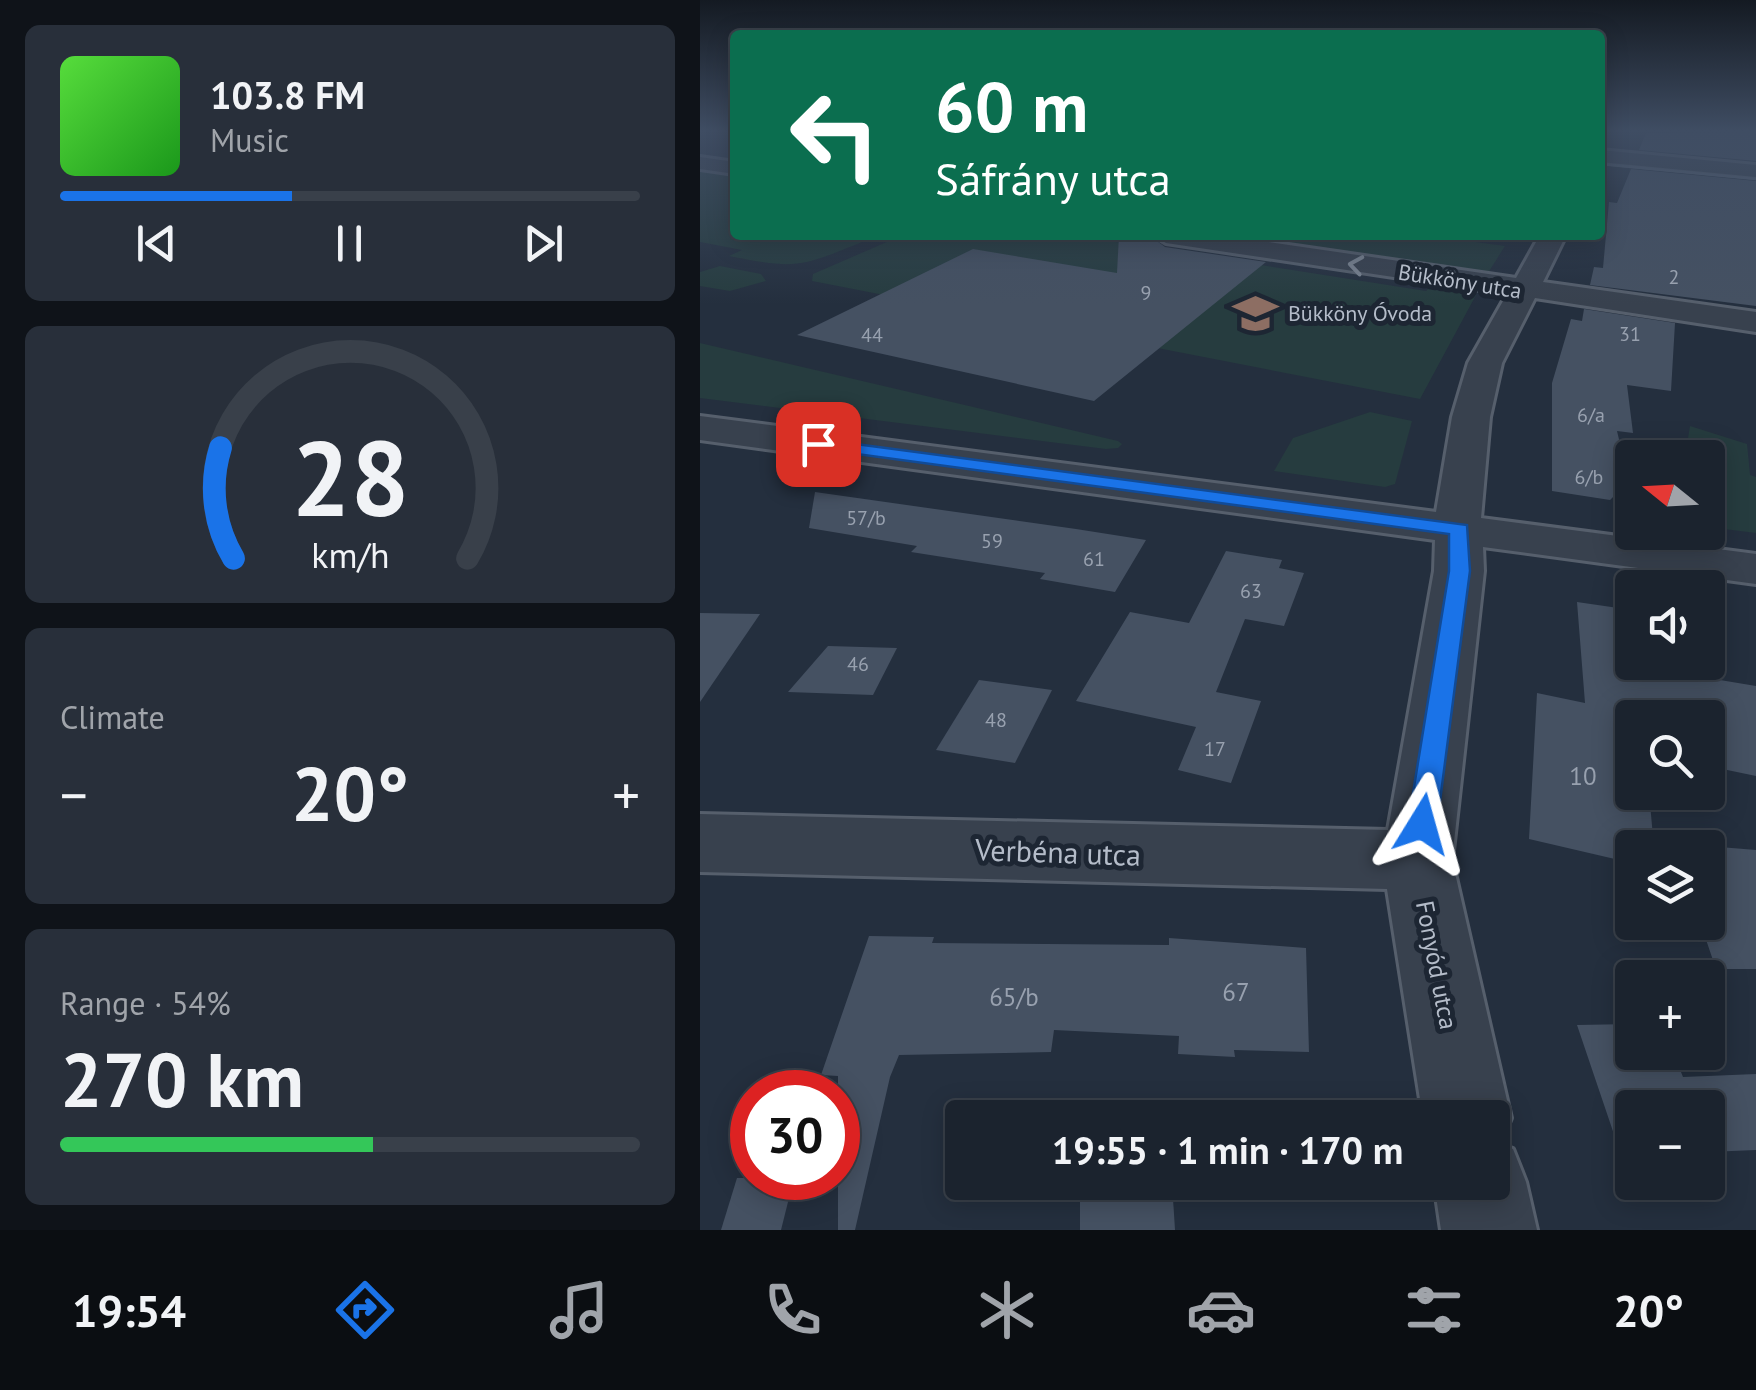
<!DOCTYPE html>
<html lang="en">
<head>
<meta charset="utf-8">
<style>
	body { margin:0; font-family:"PT Sans",sans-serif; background:#282f3a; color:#f1f3f6; height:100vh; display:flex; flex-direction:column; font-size:38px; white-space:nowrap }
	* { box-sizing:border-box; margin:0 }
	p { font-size:32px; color:#a0a4aa }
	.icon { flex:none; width:55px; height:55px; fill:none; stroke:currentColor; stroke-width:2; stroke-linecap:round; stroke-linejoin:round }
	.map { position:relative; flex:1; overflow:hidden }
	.drawer { display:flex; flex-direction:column; gap:25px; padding:25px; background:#0f1319; width:700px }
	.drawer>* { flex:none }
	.top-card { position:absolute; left:30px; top:30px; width:875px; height:210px; border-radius:10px; box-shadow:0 5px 25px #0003,0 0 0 2px #39404a; background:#0b6e4f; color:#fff; overflow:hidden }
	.needle { width:65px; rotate:288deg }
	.buttons { position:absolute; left:915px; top:440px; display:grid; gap:20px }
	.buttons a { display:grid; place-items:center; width:110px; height:110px; border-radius:10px; background:#1b232e; box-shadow:0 5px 25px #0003,0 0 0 2px #39404a; font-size:50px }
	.speed { position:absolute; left:30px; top:1070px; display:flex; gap:20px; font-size:50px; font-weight:700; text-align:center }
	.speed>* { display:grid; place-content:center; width:130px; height:130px; border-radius:50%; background:#1b232e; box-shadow:0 5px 25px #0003,0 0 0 2px #39404a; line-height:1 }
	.speed .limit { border:15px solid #d22; background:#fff; color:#111 }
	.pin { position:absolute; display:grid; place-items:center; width:85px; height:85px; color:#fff; margin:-42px; border-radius:20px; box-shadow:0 5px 15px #0006 }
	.me { position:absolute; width:110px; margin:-55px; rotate:8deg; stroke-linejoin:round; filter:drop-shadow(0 0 8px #0008) }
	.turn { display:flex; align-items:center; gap:35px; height:210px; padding:0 40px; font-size:45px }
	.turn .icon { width:130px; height:130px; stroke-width:2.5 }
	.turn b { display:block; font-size:70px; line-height:85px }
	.big { font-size:75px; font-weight:800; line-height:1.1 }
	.drawer .tile { flex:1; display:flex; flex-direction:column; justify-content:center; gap:15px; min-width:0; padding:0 35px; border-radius:15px; background:#282f3a }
	.drawer .dial { align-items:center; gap:0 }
	.dial svg { height:260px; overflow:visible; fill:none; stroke:#39404a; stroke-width:7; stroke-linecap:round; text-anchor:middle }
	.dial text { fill:#f1f3f6; stroke:none }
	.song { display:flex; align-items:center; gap:30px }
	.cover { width:120px; height:120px; border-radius:15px; background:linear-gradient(135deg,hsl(110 70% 55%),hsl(120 70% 35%)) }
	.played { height:10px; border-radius:5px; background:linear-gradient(90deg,#1a73e8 40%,#39404a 40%) }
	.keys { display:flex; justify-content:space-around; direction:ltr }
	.heat { display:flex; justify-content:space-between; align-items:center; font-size:55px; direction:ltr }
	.charge { height:15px; border-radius:8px; background:linear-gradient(90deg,#34c759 54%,#39404a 0) }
	.trip { position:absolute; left:245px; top:1100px; width:565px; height:100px; border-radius:10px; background:#1b232e; box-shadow:0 5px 25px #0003,0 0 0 2px #39404a; font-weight:800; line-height:100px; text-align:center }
	.tab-bar { display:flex; height:160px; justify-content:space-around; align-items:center; background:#0b0e12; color:#a0a4aa }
	.tab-bar .icon { width:70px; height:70px }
	.tab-bar .selected { color:#1a73e8 }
	.tab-bar b { font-size:45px; color:#f1f3f6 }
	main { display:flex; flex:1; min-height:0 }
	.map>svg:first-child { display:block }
</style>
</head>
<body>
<main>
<section class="drawer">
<div class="tile">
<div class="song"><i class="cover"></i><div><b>103.8 FM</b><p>Music</p></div></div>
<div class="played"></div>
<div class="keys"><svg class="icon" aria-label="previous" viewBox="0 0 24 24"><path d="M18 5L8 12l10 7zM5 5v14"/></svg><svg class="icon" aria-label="pause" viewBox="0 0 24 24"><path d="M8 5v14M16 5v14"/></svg><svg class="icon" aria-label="next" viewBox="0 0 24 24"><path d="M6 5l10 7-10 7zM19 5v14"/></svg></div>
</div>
<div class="tile dial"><svg viewBox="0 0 100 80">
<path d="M14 69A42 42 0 1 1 86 69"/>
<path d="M14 69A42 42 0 0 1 10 35" stroke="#1a73e8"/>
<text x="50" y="56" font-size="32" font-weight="700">28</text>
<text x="50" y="72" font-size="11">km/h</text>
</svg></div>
<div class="tile"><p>Climate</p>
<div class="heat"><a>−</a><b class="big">20°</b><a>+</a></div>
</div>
<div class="tile"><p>Range · 54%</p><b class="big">270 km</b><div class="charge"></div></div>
</section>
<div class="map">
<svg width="1056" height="1230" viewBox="0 0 1056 1230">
	<rect width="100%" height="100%" fill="#242f3e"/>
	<g fill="#263c3f">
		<path d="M0 170 35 175V235H163L153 240 162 242C99 268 95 269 29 256L42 250 0 242Z"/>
		<polygon points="203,235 371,235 726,291 732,285 776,295 720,399 112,281 113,274"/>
		<polygon points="525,235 723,235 805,246 788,273 782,274"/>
		<polygon points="20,266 61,274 66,281 30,291 0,286 0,272"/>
		<polygon points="0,343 418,441 422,444 418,448 406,449 0,398"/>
		<polygon points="670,412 712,421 695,484 685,487 574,471 593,438"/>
		<polygon points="990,426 1047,444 1050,475 1056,477 1056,533 1008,527 1008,458 985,457"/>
	</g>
	<g fill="#455162">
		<polygon points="1056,132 1056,161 939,150 946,133"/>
		<polygon points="931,169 1056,181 1056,306 890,285 894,267 903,268 909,202 917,203"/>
		<polygon points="419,235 449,235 465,247 566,262 394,401 97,335 273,249 417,273"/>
		<polygon points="884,309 975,323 971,391 927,385 933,433 917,431 932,494 916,494 910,500 852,491 852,383 871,319 882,321"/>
		<polygon points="115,492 376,529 446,540 415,592 340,579 345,573 211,552 217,546 109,528"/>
		<polygon points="526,551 582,560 579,568 604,573 584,626 545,619 516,692 561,701 531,783 478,770 496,727 376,701 430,612 489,623"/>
		<polygon points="877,602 932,610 932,662 999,662 1002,677 1056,686 1056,776 1008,766 1008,718 932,718 932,792 949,792 954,848 932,848 932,863 829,839 837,693 885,703"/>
		<polygon points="0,613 60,614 0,702"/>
		<polygon points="128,646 197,648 173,695 88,692"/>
		<polygon points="279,680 352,690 315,763 236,750"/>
		<polygon points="971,843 1056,850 1056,969 1016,969 1000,922 1008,922 1008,848 973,848"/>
		<polygon points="169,936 234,937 232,943 469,945 469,938 606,948 609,1052 534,1050 535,1057 478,1054 479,1036 354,1030 351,1052 199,1055 190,1077 155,1230 138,1230 138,1076 121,1075"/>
		<polygon points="932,1024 932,1052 973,1052 983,1077 1056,1074 1056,1150 1008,1152 1008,1108 932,1108 932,1155 921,1155 877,1025"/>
		<polygon points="37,1178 94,1178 81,1230 21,1230"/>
		<polygon points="472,1183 475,1230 380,1230 380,1194"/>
	</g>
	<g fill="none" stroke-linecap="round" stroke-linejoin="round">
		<defs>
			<g id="minor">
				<polygon points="900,150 1056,165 1056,177 900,162"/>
				<polygon points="0,157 35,162 35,174 0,169"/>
				<polygon points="453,235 520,235 816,278 840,235 866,235 843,282 1056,312 1056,332 835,298 802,363 790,417 781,518 1056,554 1056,584 783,547 784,571 752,860 811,1118 800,1144 813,1149 826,1182 837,1230 741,1230 734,1182 792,1182 792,1118 723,1118 687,889 0,872 0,814 688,830 734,571 735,540 0,440 0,416 736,512 752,417 768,363 807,294 466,243"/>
			</g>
		</defs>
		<use href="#minor" stroke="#565f6c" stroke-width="6"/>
		<use href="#minor" fill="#38414e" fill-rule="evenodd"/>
		<polyline stroke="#5a6575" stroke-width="2.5" points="900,164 1056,179"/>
	</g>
	<defs><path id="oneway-chevron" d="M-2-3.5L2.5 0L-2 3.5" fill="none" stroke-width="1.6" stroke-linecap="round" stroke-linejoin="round" transform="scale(2.5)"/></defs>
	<use stroke="#7c8592" href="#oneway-chevron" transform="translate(656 265) rotate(-171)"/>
	<linearGradient id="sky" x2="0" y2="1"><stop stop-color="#141a22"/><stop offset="0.43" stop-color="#3f4d63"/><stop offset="1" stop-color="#3f4d63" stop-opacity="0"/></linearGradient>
	<rect width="1056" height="304" fill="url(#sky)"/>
	<polygon fill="#1a73e8" stroke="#114b97" stroke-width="2.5" points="118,439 767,525 770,571 737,824 733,833 722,836 712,833 708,824 749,571 749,534 112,448 112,440"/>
	<defs>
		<symbol id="school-bare" viewBox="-9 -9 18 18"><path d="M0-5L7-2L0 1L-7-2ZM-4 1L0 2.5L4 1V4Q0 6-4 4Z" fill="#8d6e63" stroke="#1d2633" stroke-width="2.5" paint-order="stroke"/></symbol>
	</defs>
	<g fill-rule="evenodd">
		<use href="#school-bare" x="524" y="282" width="63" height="63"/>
	</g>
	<g text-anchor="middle" stroke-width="10" stroke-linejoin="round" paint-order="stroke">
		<g font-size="20" fill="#98a1af">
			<text x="974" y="284">2</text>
			<text x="446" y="300">9</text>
			<text x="930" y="341">31</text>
			<text x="172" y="342">44</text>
			<text x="891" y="422">6/a</text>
			<text x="889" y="484">6/b</text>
			<text x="166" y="525">57/b</text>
			<text x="292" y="548">59</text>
			<text x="394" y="566">61</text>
			<text x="551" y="598">63</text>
			<text x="158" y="671">46</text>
			<text x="296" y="727">48</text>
			<text x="515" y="756">17</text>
		</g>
		<g font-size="22" fill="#b4bcc9" stroke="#1d2633">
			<text transform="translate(760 281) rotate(9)" y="8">Bükköny utca</text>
		</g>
		<g font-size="22" fill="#b4bcc9" stroke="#1d2633" text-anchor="start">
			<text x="588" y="321">Bükköny Óvoda</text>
		</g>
		<g font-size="25" fill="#98a1af">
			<text x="883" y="785">10</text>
			<text x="536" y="1001">67</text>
			<text x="314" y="1006">65/b</text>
		</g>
		<g font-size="25" fill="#b4bcc9" stroke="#1d2633">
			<text transform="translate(737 965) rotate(79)" y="9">Fonyód utca</text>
		</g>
		<g font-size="30" fill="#b4bcc9" stroke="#1d2633">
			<text transform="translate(358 853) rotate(2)" y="10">Verbéna utca</text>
		</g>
	</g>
</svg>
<div class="buttons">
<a><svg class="needle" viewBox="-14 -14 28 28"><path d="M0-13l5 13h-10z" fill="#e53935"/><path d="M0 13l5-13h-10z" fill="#a0a4aa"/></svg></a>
<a><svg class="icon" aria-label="sound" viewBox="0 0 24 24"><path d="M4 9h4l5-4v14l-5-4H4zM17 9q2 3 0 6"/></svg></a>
<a><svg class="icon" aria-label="search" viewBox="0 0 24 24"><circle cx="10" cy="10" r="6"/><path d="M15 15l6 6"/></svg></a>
<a><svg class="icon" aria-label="layers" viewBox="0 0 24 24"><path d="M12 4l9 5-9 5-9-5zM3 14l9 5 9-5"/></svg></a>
<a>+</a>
<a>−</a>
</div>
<div class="speed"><div class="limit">30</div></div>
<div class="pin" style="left:118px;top:444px;background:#d93025"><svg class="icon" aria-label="arrive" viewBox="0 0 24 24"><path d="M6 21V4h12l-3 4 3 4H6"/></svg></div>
<svg class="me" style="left:722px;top:824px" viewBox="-20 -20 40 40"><path d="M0-17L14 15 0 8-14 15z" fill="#1a73e8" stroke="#fff" stroke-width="4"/></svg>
<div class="trip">19:55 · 1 min · 170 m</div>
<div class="top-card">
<div class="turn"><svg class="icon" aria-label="left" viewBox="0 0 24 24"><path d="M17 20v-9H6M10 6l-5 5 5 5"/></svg><div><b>60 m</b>Sáfrány utca</div></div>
</div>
</div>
</main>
<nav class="tab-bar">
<b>19:54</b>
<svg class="icon selected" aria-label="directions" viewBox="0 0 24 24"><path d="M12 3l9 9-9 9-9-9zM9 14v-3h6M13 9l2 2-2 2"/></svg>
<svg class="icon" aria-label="music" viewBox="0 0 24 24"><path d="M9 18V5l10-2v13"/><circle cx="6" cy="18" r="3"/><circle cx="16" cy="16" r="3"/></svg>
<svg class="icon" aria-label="phone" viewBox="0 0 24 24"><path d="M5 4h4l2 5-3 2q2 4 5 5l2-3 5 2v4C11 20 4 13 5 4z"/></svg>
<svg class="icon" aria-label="climate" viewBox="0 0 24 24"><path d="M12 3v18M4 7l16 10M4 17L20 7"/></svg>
<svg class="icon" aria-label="car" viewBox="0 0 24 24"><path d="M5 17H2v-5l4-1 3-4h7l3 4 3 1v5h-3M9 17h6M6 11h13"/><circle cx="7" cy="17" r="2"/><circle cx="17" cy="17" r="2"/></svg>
<svg class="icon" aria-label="filters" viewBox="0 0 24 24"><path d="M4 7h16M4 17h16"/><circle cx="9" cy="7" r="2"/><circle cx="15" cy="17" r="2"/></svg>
<b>20°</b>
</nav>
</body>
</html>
